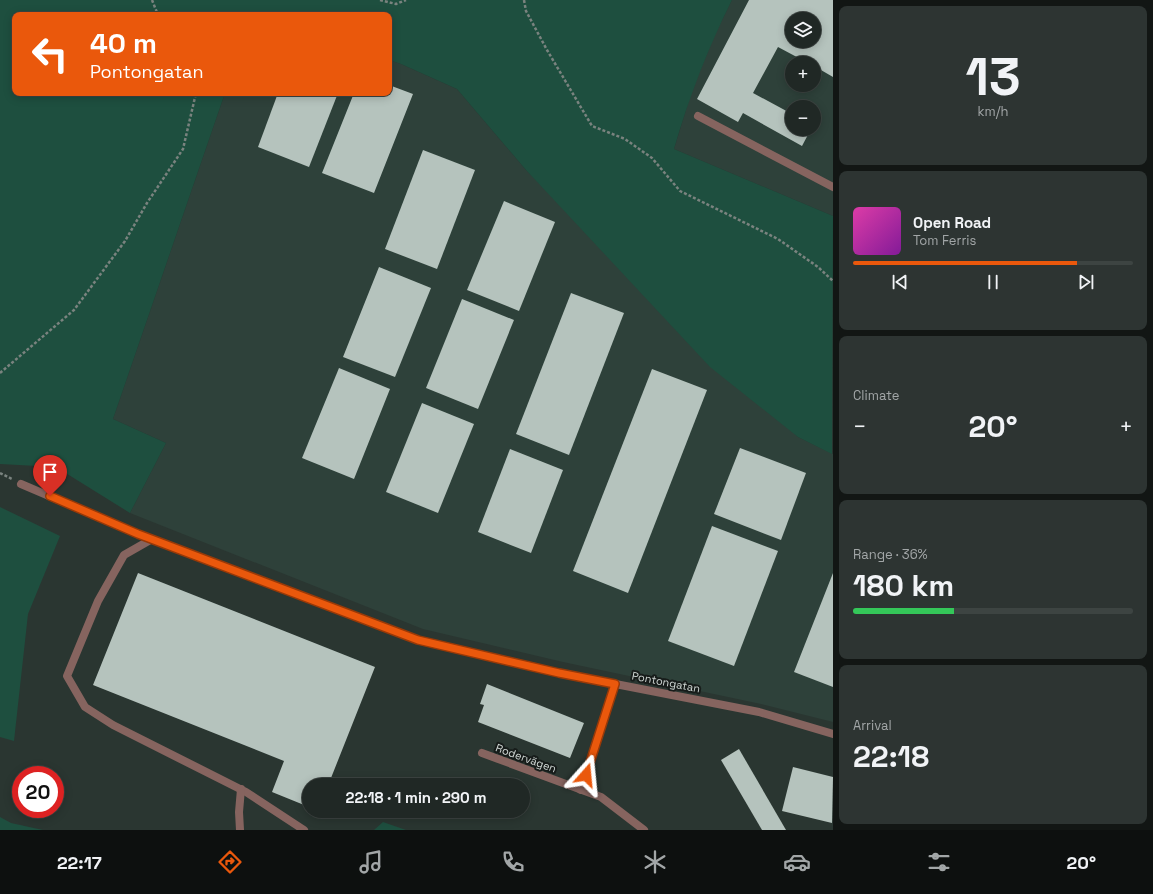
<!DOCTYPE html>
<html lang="en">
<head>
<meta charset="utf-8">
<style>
	body { margin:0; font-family:"Space Grotesk",sans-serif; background:#2d3432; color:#f1f3f6; height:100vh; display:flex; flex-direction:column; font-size:15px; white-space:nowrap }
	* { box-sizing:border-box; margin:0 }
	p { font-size:13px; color:#a2a6a7 }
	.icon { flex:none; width:22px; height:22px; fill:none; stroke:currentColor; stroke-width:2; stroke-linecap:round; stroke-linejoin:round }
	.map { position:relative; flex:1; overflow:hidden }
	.details { display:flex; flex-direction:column; gap:6px; padding:6px; background:#121614; width:320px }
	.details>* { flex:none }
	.top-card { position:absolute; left:12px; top:12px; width:380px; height:84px; border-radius:8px; box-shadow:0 2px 10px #0003,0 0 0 1px #3d4442; background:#ea580c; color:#fff; overflow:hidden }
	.buttons { position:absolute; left:785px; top:12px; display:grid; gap:8px }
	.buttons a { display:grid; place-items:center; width:36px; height:36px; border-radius:50%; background:#202825; box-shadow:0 2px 10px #0003,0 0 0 1px #3d4442; font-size:20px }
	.speed { position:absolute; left:12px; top:766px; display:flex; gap:8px; font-size:20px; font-weight:700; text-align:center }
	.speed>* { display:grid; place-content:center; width:52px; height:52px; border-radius:50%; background:#202825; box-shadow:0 2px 10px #0003,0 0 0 1px #3d4442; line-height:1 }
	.speed .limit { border:6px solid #d22; background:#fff; color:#111 }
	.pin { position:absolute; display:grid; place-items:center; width:34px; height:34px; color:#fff; margin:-41px -17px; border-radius:50% 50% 50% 0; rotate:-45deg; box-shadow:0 0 4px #0007 }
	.pin .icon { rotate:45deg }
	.me { position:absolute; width:44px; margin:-22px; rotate:18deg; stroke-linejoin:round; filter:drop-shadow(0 0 3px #0008) }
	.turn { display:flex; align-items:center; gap:14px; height:84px; padding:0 12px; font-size:18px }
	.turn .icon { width:52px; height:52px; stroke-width:2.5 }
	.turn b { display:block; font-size:28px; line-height:34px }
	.big { font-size:30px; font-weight:600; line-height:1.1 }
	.details .widget { flex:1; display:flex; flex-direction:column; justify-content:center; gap:6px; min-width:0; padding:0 14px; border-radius:8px; background:#2d3432 }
	.details .dial { align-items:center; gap:0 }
	.dial b { font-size:52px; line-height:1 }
	.song { display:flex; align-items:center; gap:12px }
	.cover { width:48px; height:48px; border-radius:6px; background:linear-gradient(135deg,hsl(320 70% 55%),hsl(290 70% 35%)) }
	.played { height:4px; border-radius:2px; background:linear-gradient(90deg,#ea580c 80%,#3d4442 80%) }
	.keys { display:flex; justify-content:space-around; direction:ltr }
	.heat { display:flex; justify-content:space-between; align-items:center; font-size:22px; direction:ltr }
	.charge { height:6px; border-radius:3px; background:linear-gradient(90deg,#34c759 36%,#3d4442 0) }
	.trip { position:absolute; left:302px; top:778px; width:228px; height:40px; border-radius:20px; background:#202825; box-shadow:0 2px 10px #0003,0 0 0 1px #3d4442; font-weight:600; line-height:40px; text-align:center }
	.tabs { display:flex; height:64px; justify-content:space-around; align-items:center; background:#0d100f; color:#a2a6a7 }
	.tabs .icon { width:28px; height:28px }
	.tabs .on { color:#ea580c }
	.tabs b { font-size:18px; color:#f1f3f6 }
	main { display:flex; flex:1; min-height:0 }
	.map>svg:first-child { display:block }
</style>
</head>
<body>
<main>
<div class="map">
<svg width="833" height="830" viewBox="0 0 833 830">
	<rect width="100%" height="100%" fill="#2a3631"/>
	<g fill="#2e413a" fill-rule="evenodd">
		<path d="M732 0H833V216L674 149 692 90 714 36ZM792 19H814V41H792ZM792 63H814V85H792ZM792 107H814V129H792Z"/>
		<polygon points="389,60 401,64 457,89 526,170 798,437 833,454 833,722 761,704 563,662 423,629 130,513 166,443 113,419 225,93 389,93"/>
	</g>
	<g fill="#1e4f3f">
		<path d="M0 0H732C708 48 689 97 674 149L833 216 832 454 798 437 710 367 526 170 457 89 401 64 389 60V15H15V93H225L113 419 166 443 130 513 56 467 0 464Z"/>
		<polygon points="0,507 60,536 28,614 14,741 0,737"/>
		<polygon points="0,817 11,823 43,830 0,830"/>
		<polygon points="383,822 406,830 374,830"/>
	</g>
	<g fill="#b5c3bd" fill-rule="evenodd">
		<path d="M749 0H833V77L814 66V63H808L778 47 753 93 792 114V129H811L802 146 743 113 738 122 697 99ZM792 19H814V41H792Z"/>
		<polygon points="389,85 413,94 374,193 322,173 354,93 389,93"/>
		<polygon points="278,93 338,93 309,167 258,147"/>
		<polygon points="423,150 475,170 437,269 385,249"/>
		<polygon points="504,201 555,222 519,311 467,290"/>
		<polygon points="379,267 431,288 395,377 343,357"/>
		<polygon points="571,293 624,313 569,455 516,434"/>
		<polygon points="462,299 514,320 478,409 426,388"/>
		<polygon points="339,368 390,389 354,479 302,458"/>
		<polygon points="652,369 707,390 628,593 573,571"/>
		<polygon points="422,403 474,424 438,513 386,492"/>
		<polygon points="740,448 806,473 781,540 714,514"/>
		<polygon points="510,449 563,470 531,553 478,532"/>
		<polygon points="712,526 778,551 734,666 668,641"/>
		<polygon points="138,573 375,667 331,778 347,785 309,785 309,807 272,792 284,761 93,685"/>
		<polygon points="833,573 833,687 794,672"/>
		<polygon points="487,684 584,723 570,758 478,722 484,705 480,704"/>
		<polygon points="739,749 786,830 762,830 721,760"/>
		<polygon points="793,767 833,777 832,823 782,811"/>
		<polygon points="319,811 337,811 334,817"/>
	</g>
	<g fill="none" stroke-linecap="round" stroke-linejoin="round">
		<g stroke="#7a837f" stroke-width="2.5" stroke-dasharray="3 2" stroke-linecap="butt">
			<polyline points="152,0 158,15"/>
			<polyline points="380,0 396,4 406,0"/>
			<polyline points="524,0 526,11 547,50 592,126 625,139 652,158 680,191 778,239 818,267 833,281"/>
			<polyline points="0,373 74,310 125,241 147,203 183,149 196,93"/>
			<polyline points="0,473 12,479"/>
		</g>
		<g stroke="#86645f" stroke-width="8">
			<polyline points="698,116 833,187"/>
			<polyline points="152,539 124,555 98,601 67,676 85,707 113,725 246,792 304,830"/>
			<polyline points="581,790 615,684"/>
		</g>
		<g stroke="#86645f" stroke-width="8">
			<polyline points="21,484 138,534 418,640 559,673 759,712 833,734"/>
			<polyline points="482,753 601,797 644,830"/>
			<polyline points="240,830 239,812 241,789"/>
		</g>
	</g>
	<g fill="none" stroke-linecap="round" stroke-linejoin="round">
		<defs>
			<polyline id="route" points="50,496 138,534 418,640 559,673 615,684 586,775"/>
		</defs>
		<use href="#route" stroke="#983908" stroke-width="10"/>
		<use href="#route" stroke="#ea580c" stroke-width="7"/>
	</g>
	<g text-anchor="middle" stroke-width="4" stroke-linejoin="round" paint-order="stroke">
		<g font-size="11" fill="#d2d9d6" stroke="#171c1a">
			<text transform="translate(666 682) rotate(11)" y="4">Pontongatan</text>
			<text transform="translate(526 758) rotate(20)" y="4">Rodervägen</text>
		</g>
	</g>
</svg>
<div class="buttons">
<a><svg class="icon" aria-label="layers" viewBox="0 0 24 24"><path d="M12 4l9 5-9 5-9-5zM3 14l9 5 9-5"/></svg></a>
<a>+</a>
<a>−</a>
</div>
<div class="speed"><div class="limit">20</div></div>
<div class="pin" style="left:50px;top:496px;background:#d93025"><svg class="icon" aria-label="arrive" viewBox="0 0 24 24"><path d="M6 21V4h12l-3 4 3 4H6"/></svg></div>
<svg class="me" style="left:586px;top:775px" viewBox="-20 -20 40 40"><path d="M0-17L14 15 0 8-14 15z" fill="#ea580c" stroke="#fff" stroke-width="4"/></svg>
<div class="trip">22:18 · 1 min · 290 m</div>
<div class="top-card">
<div class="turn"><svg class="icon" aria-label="left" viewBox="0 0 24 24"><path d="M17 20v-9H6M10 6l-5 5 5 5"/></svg><div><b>40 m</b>Pontongatan</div></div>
</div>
</div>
<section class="details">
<div class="widget dial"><b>13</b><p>km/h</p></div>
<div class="widget">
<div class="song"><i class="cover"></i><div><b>Open Road</b><p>Tom Ferris</p></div></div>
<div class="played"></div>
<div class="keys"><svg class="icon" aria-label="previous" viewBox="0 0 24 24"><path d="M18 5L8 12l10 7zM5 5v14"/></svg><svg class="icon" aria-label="pause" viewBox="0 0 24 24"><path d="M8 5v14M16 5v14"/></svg><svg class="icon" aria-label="next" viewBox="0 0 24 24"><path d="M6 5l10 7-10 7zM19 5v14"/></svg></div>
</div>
<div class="widget"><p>Climate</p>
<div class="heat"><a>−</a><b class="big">20°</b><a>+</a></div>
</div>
<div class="widget"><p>Range · 36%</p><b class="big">180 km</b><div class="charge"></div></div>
<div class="widget"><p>Arrival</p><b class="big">22:18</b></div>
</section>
</main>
<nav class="tabs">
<b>22:17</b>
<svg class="icon on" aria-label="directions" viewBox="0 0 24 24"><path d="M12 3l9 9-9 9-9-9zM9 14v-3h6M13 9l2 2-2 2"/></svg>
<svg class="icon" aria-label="music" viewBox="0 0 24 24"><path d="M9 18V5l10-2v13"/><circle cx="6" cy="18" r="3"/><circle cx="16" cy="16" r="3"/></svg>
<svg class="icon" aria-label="phone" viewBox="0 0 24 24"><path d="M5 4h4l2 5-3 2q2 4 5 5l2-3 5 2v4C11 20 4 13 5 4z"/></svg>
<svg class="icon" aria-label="climate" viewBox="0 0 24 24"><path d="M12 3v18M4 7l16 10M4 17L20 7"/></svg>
<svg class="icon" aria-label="car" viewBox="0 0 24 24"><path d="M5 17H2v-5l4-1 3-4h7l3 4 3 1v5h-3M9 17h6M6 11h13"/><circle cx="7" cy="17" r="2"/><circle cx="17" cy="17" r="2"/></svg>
<svg class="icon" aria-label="filters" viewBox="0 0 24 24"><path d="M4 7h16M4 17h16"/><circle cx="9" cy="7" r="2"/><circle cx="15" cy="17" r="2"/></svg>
<b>20°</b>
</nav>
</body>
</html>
